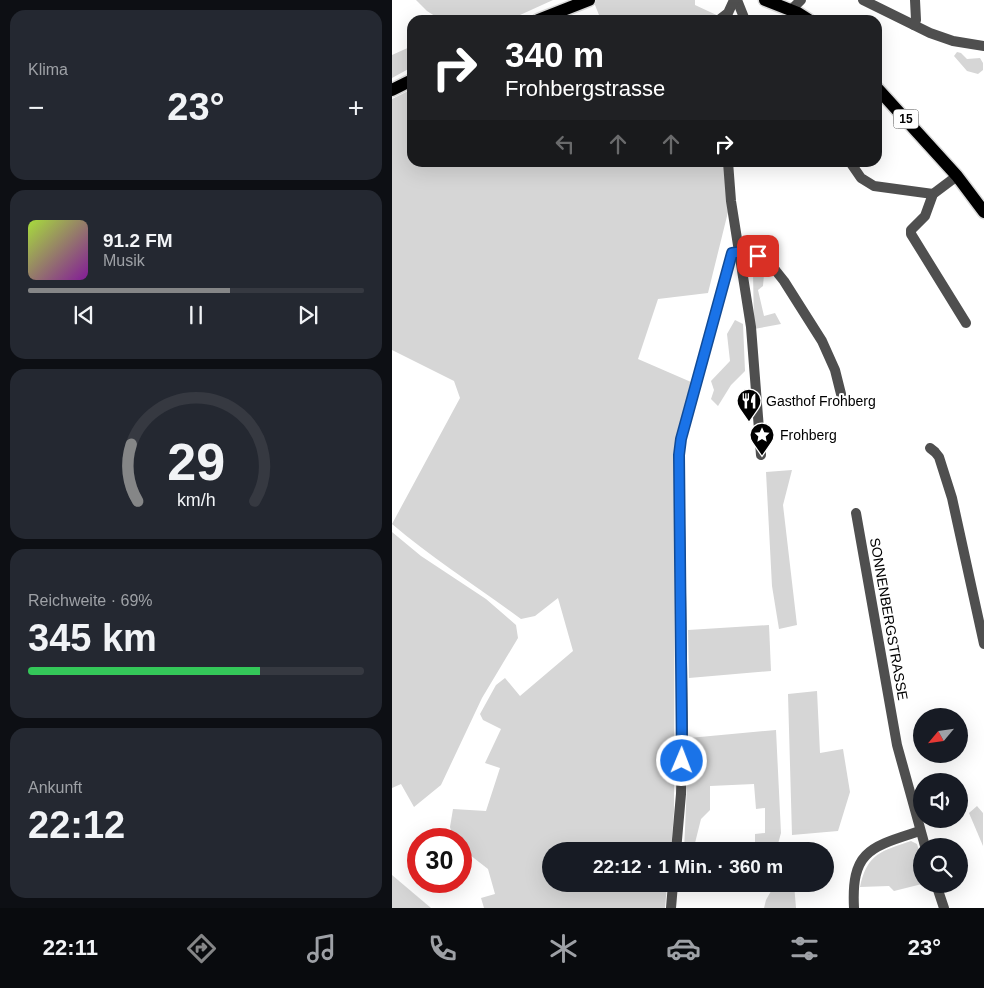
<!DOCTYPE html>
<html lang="de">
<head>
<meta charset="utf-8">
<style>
	body { margin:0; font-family:Helvetica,sans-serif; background:#242831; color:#f1f3f6; height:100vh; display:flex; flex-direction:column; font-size:19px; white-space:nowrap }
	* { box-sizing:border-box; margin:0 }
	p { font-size:16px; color:#9ea1a6 }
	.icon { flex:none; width:28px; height:28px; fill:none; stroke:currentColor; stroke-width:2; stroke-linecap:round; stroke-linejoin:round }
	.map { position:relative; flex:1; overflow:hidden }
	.details { display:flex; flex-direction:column; gap:10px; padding:10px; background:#0d0f14; width:392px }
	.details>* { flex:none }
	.top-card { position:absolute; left:15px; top:15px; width:475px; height:152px; border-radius:15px; box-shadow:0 5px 20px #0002; background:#202124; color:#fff; overflow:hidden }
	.needle { width:32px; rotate:241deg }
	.buttons { position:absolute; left:521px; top:708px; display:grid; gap:10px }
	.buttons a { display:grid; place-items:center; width:55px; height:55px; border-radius:50%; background:#171b24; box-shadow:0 5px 20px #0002; font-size:25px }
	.speed { position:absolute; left:15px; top:828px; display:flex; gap:10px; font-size:25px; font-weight:700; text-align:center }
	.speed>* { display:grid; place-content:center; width:65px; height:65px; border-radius:50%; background:#171b24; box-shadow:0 5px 20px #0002; line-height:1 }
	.speed .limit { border:8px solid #d22; background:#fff; color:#111 }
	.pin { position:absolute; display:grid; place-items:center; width:42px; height:42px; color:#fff; margin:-21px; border-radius:10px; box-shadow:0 2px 8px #0006 }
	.me { position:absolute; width:55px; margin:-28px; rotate:1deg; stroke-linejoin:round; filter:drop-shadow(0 0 4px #0008) }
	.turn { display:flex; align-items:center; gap:18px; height:105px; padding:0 15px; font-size:22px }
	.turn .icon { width:65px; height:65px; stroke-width:2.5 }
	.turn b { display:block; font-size:35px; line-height:42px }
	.lanes { display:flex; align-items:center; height:48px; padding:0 15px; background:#0003; justify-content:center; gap:25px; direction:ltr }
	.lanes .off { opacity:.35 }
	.big { font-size:38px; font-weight:800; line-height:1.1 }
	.details .card { flex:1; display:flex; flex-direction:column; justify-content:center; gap:8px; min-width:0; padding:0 18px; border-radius:15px; background:#242831 }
	.details .dial { align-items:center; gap:0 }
	.dial svg { height:130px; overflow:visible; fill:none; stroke:#363941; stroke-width:7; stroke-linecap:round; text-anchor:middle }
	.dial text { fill:#f1f3f6; stroke:none }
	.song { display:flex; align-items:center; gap:15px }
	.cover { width:60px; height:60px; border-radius:8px; background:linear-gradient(135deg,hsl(80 70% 55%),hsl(290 70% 35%)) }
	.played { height:5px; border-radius:2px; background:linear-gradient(90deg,#858687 60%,#363941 60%) }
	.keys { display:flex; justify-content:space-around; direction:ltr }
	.heat { display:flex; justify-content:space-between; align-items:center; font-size:28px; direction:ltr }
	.charge { height:8px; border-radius:4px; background:linear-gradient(90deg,#34c759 69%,#363941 0) }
	.trip { position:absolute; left:150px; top:842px; width:292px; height:50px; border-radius:25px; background:#171b24; box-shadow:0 5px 20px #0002; font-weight:800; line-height:50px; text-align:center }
	.tab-bar { display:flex; height:80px; justify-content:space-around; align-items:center; background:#090b0e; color:#9ea1a6 }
	.tab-bar .icon { width:35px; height:35px }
	.tab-bar .current { color:#858687 }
	.tab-bar b { font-size:22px; color:#f1f3f6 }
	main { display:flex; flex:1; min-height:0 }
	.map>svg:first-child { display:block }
</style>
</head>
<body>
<main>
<section class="details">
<div class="card"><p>Klima</p>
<div class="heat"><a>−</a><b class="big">23°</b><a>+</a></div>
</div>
<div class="card">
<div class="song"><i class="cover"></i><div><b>91.2 FM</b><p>Musik</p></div></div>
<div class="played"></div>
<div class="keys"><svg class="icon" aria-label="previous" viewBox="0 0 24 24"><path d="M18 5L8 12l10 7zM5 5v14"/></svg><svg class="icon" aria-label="pause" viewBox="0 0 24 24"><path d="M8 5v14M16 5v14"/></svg><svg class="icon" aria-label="next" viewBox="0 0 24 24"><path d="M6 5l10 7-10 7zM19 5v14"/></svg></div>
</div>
<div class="card dial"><svg viewBox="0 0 100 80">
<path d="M14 69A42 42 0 1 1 86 69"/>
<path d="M14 69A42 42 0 0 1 10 34" stroke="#858687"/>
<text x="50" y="56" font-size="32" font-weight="700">29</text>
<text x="50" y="72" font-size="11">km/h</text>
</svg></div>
<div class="card"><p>Reichweite · 69%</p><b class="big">345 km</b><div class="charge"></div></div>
<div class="card"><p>Ankunft</p><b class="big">22:12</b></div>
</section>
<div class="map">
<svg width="592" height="908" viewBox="0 0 592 908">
	<rect width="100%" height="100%" fill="#fff"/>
	<g fill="#d6d6d6">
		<polygon points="24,0 161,0 117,20 49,20 35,11"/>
		<polygon points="201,0 303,0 303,5 331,18 331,20 209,20"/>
		<polygon points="20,46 20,67 0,78 0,55"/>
		<polygon points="565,52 569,53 575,59 588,58 591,63 591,70 586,74 575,71 562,56"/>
		<path d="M20 89V162L334 163 336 212 316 293 266 299 246 359 299 382 283 452 282 811 279 851H159V884H275L273 908H92L89 898 103 894 96 869 69 848V839H61L58 827 61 809 94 811 108 768 93 763 109 729 91 720 88 714 104 685 113 678 128 696 181 651 166 598 143 616 129 619C86 587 41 559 0 524L68 398 62 381 0 350V99Z"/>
		<polygon points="361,271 372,274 371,286 366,290 372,316 383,313 389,324 362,329"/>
		<polygon points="343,320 351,324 353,371 339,385 326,406 319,399 322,390 319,381 338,361 335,334"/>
		<polygon points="400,470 391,505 405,625 387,629 380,586 374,472"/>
		<polygon points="0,532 29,556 94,599 124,625 126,638 90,698 49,785 22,807 9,784 0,788"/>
		<polygon points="377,625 379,671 297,678 296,630"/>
		<polygon points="425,691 428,753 451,749 458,792 446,831 400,835 396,694"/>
		<polygon points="384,730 389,833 384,851 365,851 363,848 363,834 373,833 373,808 364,809 362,784 318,786 318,810 309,819 301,851 292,851 297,738"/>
		<polygon points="585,806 591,813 591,846 577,813"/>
		<path d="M519 841 525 844 530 861V884L502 891 497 886 468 887C475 853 490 851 519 841Z"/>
		<polygon points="0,875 39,908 0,908"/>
		<polygon points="383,884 402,884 404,908 372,908 374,900"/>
	</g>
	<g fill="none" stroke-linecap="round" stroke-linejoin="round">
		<defs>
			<g id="major">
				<polyline points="373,0 406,13 417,20"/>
				<polyline points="146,20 197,0"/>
				<polyline points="485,88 565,176 592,212"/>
				<polyline points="0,90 20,80"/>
			</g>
		</defs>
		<use href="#major" stroke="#dbdbdb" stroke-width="15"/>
		<g stroke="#4f4f4f" stroke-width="10">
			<polyline points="345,0 353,20"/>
			<polyline points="471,0 538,33 561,41 592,46"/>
			<polyline points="399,10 409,0"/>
			<polyline points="327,20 336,13 342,0"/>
			<polyline points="522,25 524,20 523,0"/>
			<polyline points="336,162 339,201 359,327 369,455"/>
			<polyline points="458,162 469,178 482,186 541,194"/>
			<polyline points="565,176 541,194 533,216 519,230 519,234 574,323"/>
			<polyline points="538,448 543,452 547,457 560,498 592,644"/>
			<polyline points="464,513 505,745 533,846"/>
			<polyline points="284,851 289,794 291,729 287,455 289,439 340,253 356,251 374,263 384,271 392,281 430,341 443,370 449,394"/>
			<polyline points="544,884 552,908"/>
			<polyline points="279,908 281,884"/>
			<path d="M462 908C459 850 479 847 528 831"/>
		</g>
		<use href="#major" stroke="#000" stroke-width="12"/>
	</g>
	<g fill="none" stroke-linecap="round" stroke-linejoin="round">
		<defs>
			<polyline id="route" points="290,761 287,455 289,439 340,253 356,251 366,256"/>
		</defs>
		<use href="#route" stroke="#114b97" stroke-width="12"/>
		<use href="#route" stroke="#1a73e8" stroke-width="9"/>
	</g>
	<defs>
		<symbol id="restaurant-pin" viewBox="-11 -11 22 30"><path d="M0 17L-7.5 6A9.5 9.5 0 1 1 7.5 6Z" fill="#000" stroke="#fff"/><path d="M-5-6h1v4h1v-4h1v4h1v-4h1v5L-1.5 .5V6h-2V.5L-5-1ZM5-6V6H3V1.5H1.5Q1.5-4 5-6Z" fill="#fff"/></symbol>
		<symbol id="sight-pin" viewBox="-11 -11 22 30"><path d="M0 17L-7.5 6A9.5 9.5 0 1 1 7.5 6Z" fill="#000" stroke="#fff"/><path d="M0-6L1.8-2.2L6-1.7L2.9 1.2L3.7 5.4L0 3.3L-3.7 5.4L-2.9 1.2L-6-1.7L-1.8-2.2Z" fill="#fff"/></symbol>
	</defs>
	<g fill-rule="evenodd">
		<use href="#restaurant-pin" x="343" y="387" width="28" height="38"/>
		<use href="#sight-pin" x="356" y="421" width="28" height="38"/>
	</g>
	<g text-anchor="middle" stroke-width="4" stroke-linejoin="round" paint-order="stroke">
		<rect fill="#fff" stroke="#4c4c4c" stroke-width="1" x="501.5" y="109.5" width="25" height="19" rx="4"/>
		<g font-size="12" font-weight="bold" fill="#000">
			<text x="514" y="123">15</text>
		</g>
		<g font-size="14" fill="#000" stroke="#fff" text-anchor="start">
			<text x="374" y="406">Gasthof Frohberg</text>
			<text x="388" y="440">Frohberg</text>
		</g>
		<g font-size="14" fill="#000" stroke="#fff">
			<text transform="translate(497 619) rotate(80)" y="5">SONNENBERGSTRASSE</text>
		</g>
	</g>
</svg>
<div class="buttons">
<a><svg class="needle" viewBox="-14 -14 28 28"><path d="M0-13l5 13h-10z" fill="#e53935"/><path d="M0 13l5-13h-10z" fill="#9ea1a6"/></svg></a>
<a><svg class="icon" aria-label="sound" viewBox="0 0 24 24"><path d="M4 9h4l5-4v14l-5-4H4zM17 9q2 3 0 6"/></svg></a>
<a><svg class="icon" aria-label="search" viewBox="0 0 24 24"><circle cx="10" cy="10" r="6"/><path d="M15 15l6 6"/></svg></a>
</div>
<div class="speed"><div class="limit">30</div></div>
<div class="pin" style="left:366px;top:256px;background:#d93025"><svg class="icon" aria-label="arrive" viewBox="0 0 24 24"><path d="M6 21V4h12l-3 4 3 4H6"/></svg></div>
<svg class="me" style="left:290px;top:761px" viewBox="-20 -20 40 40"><circle r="17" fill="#1a73e8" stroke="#fff" stroke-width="3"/><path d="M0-11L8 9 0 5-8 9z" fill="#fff"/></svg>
<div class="trip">22:12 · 1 Min. · 360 m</div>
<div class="top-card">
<div class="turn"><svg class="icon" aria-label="right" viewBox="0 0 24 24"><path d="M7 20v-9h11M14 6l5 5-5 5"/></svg><div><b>340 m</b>Frohbergstrasse</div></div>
<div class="lanes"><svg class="icon off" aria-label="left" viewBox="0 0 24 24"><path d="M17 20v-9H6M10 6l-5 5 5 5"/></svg><svg class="icon off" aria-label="ahead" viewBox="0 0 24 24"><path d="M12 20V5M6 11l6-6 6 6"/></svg><svg class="icon off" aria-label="ahead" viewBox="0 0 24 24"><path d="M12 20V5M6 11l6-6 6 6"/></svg><svg class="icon" aria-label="right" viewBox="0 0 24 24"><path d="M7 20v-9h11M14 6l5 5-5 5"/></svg></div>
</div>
</div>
</main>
<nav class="tab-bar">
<b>22:11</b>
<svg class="icon current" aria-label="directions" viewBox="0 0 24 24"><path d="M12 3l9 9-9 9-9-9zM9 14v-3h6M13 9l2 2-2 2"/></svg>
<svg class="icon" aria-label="music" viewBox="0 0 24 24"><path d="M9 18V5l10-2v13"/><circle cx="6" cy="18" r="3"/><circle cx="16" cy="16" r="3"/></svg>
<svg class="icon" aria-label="phone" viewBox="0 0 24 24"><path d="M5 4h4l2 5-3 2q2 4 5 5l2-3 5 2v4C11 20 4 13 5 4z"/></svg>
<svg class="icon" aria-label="climate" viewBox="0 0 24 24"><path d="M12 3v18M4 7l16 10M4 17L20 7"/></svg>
<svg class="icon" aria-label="car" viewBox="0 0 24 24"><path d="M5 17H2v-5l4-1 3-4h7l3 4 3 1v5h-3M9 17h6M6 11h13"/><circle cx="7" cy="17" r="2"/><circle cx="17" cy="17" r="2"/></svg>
<svg class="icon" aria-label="filters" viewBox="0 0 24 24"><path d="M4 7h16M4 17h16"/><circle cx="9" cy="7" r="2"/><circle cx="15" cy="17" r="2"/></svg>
<b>23°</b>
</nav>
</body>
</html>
